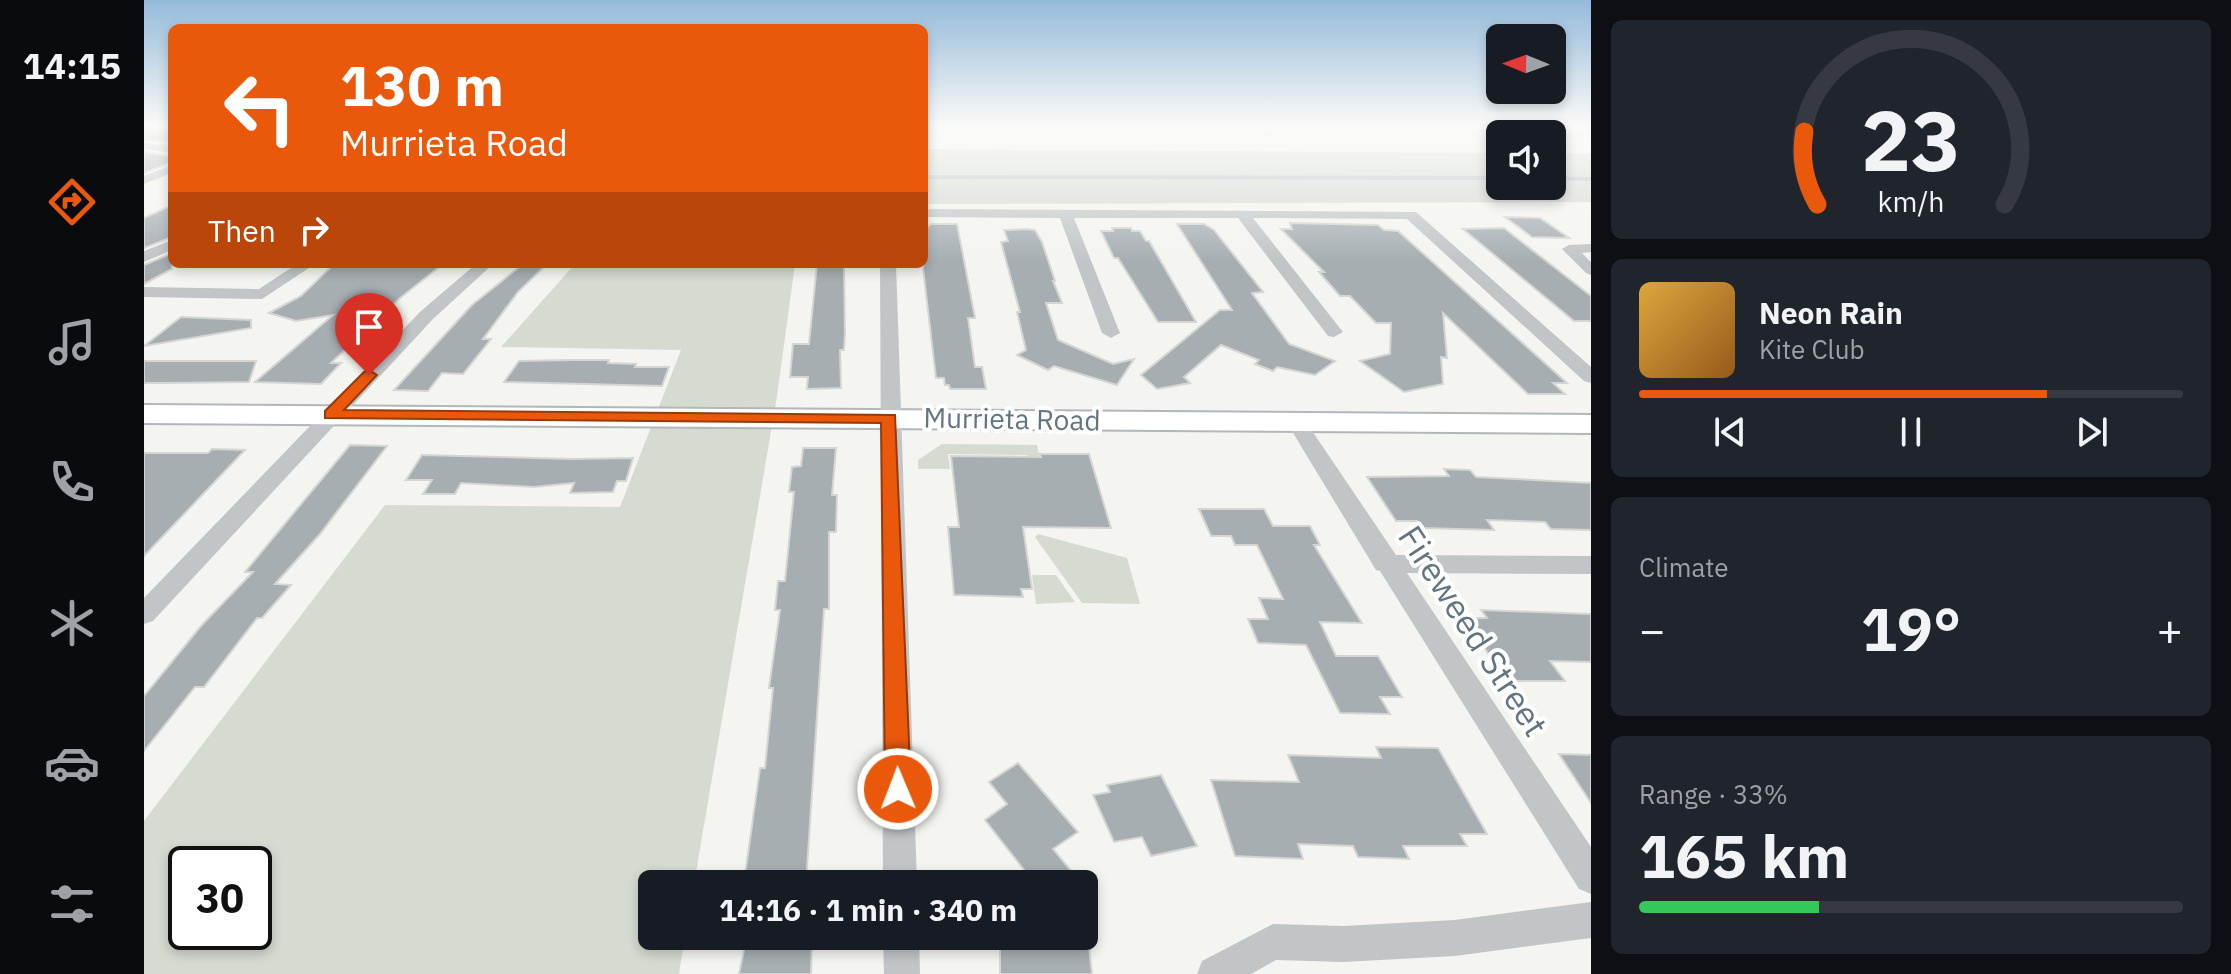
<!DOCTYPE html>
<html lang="en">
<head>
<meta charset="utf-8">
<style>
	body { margin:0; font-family:"IBM Plex Sans",sans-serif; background:#20242c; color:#f1f3f6; height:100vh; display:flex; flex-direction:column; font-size:30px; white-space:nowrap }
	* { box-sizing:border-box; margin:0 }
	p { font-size:26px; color:#9ea1a6 }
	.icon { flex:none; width:44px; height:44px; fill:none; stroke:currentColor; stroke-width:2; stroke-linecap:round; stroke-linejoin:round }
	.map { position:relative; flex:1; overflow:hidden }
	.side { display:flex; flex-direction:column; gap:20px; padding:20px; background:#0d0f14; width:640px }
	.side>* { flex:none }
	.guide { position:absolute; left:24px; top:24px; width:760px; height:244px; border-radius:12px; box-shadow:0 4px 12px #0003; background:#ea580c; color:#fff; overflow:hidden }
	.needle { width:52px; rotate:271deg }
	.buttons { position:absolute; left:1342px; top:24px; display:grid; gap:16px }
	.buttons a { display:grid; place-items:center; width:80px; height:80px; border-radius:12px; background:#171b24; box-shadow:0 4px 12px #0003; font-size:40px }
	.speed { position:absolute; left:24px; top:846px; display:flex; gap:16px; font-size:40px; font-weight:700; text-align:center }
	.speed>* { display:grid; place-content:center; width:104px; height:104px; border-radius:50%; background:#171b24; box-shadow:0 4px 12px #0003; line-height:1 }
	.speed .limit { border:4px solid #111; border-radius:12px; background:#fff; color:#111 }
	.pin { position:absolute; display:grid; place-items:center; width:68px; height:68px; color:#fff; margin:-82px -34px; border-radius:50% 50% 50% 0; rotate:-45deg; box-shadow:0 0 8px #0007 }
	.pin .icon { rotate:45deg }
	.me { position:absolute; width:88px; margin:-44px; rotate:359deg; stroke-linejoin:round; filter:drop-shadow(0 0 6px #0008) }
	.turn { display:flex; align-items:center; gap:28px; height:168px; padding:0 40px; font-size:36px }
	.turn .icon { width:104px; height:104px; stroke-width:2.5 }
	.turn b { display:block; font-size:56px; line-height:68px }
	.then { display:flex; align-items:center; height:76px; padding:0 40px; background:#0003; gap:16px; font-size:30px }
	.big { font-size:60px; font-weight:800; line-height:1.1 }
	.side .tile { flex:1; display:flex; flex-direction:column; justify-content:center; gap:12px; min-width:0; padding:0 28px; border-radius:12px; background:#20242c }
	.side .dial { align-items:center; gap:0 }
	.dial svg { height:208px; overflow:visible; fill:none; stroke:#363941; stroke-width:7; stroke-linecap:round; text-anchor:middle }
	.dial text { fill:#f1f3f6; stroke:none }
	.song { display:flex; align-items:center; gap:24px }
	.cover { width:96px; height:96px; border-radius:12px; background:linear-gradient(135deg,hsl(40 70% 55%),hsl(30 70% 35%)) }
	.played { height:8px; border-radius:4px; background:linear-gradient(90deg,#ea580c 75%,#363941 75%) }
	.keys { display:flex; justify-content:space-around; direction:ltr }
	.heat { display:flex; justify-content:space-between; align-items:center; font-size:44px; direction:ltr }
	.charge { height:12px; border-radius:6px; background:linear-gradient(90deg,#34c759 33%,#363941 0) }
	.trip { position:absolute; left:494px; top:870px; width:460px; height:80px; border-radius:12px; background:#171b24; box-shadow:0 4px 12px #0003; font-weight:800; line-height:80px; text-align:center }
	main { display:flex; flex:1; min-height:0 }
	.menu { display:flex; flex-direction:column; width:144px; justify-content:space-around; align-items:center; background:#090b0e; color:#9ea1a6 }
	.menu .icon { width:56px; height:56px }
	.menu .active { color:#ea580c }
	.menu b { font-size:36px; color:#f1f3f6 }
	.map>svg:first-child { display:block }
</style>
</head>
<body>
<main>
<nav class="menu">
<b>14:15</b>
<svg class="icon active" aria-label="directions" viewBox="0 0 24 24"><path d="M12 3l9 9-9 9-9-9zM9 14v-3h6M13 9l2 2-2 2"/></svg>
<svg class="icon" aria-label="music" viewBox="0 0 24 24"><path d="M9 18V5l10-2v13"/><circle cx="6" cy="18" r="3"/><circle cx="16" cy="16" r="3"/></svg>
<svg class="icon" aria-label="phone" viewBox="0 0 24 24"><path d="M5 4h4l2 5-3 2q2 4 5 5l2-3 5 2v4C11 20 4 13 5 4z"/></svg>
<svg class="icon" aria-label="climate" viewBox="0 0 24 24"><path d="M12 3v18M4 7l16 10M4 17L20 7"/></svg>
<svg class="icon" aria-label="car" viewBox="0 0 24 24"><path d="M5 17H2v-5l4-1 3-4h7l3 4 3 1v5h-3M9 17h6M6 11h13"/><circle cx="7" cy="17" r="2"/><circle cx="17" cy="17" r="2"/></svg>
<svg class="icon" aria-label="filters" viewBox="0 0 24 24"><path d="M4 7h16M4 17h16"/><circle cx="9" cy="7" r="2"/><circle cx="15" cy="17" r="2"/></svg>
</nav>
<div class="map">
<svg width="1447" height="974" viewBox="0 0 1447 974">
	<rect width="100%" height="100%" fill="#f4f4f0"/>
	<g fill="#d5dbd1" fill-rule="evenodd">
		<polygon points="780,149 1356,153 1356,186 1408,186 1408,153 1447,154 1447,202 780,204"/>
		<path d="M431 264H651L633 396 550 884H508V936H541L535 974H0V821L241 505 476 507 537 350 357 347ZM42 864H110V932H42Z"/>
		<polygon points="798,444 893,445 902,486 891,485 883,455 804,454 806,469 774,469 774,460"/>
		<polygon points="894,534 983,558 996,604 938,603 891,537"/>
		<polygon points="888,575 912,575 931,602 892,604"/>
	</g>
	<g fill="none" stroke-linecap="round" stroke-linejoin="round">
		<g stroke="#b6c2c6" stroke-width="4">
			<polyline points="780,177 1356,178"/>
			<polyline points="1408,178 1447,179"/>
		</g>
	</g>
	<g fill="#a6aeb2" stroke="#d5d5d3" stroke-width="2">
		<polygon points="0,126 28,130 28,142 0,140"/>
		<polygon points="0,152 28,156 28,162 0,173"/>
		<polygon points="28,205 28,237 0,248 0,218"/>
		<polygon points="1361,217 1396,218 1425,238 1388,237"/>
		<polygon points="1146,223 1234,225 1240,230 1254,231 1423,383 1409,383 1421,394 1384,394 1299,313 1303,358 1297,357 1299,384 1260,392 1216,361 1246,354 1247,323 1232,323 1206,296 1196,296 1175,272 1180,272 1137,229 1148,229"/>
		<polygon points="787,224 813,224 831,318 824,318 831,367 838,367 842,389 806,389 805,385 801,385 800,378 792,378 779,268 780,230"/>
		<polygon points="1033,224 1060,224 1070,230 1119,292 1108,293 1145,344 1191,361 1171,375 1133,367 1129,371 1111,364 1115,360 1077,345 1040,377 1046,383 1013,389 997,375 1076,310 1088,310"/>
		<polygon points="968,228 987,228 988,231 996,231 1002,241 1005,241 1052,322 1014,322 974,258 970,258 957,231 969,231"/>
		<polygon points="1360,228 1447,296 1447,321 1430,321 1319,229"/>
		<polygon points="883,229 891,230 898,242 911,281 909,281 918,303 902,303 914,340 969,364 990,359 973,385 910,366 904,370 873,355 882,350 873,312 876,312 857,242 864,241 860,230"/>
		<polygon points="28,253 28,269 0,284 0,265"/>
		<polygon points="190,264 299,264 256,298 187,363 197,363 177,384 111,382 189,315 152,321 125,313 157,296"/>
		<polygon points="379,264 403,264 374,292 339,339 347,339 319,374 298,373 284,391 250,390 328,305"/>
		<polygon points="673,264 700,264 701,333 700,350 696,350 697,388 663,389 664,377 646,377 649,344 665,344"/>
		<polygon points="37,317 107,320 107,328 0,346"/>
		<polygon points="426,360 465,360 464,363 492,364 491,367 525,367 518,386 360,382 375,361"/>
		<polygon points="0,361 112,361 105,382 22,383 0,383"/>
		<polygon points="206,445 243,446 176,534 131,584 147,585 118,618 113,618 60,687 51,687 0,751 0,696 57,626 109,572 101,572"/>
		<polygon points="659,448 692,448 688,495 693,495 692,532 685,532 685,609 680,609 662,884 600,882 616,768 621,768 629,688 625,688 636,610 631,610 634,581 641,581 650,492 645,492 648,467 657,466"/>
		<polygon points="68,449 101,450 0,556 0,453 64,453"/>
		<polygon points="896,454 945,454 967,528 879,527 888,589 877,589 879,597 810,595 804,527 815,527 807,456 897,457"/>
		<polygon points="278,455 427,459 489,458 482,481 473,481 469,492 426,493 430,483 390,487 317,483 311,494 279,494 288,480 262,480"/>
		<polygon points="1300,469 1326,470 1332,477 1447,483 1447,530 1407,529 1401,522 1343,520 1350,530 1278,528 1273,521 1252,521 1223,477 1305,476"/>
		<polygon points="1055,509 1120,509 1129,526 1166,526 1176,545 1170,545 1218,623 1176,622 1192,656 1234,656 1258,697 1236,697 1246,714 1196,713 1162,645 1114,643 1104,619 1124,619 1115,598 1139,599 1113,545 1091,545 1087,536 1067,536"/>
		<polygon points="1337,610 1447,614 1447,662 1406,661 1421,681 1363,681 1320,618 1343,618"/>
		<polygon points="1232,747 1294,748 1343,834 1316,834 1323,846 1259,846 1265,859 1214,857 1209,846 1154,844 1159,859 1091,856 1067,780 1155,782 1144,755 1237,758"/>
		<polygon points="1415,754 1447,755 1447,803"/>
		<polygon points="874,763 934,832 909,849 938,884 891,884 841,820 863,804 845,782"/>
		<polygon points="1017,775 1053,846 1007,856 998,837 970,842 949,795 966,792 963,785"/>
		<polygon points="603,936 668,936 667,974 595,974"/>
		<polygon points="856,937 945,947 948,974 856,974"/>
	</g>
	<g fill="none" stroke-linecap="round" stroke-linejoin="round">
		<defs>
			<polygon id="secondary" points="0,405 1447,415 1447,433 0,423"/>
		</defs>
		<use href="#secondary" stroke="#b1b7ba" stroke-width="4"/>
		<g fill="#c1c5c8" fill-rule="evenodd">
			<polygon points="0,143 28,145 28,153 0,149"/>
			<polygon points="28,165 28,173 0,184 0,176"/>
			<polygon points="780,209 1272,212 1447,367 1447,383 1440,381 1263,219 1109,218 1199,332 1190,337 1184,336 1094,218 930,218 976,333 967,338 958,333 916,218 780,217"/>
			<polygon points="28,240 28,250 0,262 0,251"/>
			<polygon points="1447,244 1447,252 1438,253 1447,262 1447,275 1442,273 1418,249 1425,245"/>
			<polygon points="153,264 171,264 118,299 0,297 0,287 115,289"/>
			<polygon points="332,264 349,264 289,319 9,621 0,624 0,598 277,311"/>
			<polygon points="736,264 752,264 773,884 739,884"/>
			<polygon points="1153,417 1160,419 1252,555 1447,556 1447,574 1263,573 1447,847 1447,894 1435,889 1236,571 1232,570 1143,423"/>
			<polygon points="1447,902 1447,938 1311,956 1199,962 1132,960 1107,974 1053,974 1058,961 1129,924 1199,926 1311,920"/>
			<polygon points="739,936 775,936 776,974 740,974"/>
		</g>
		<use href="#secondary" fill="#fff" fill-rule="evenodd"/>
	</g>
	<linearGradient id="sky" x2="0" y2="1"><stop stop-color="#94bada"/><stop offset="0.48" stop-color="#fafaf8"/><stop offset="1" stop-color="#fafaf8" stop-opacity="0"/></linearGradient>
	<rect width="1447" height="262" fill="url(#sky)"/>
	<polygon fill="#ea580c" stroke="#983908" stroke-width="2" points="225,370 233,375 200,410 751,415 767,789 763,798 754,801 745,798 741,789 737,423 181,418 181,411 220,372"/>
	<g text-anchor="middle" stroke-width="8" stroke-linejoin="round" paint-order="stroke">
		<g font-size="28" fill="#637580" stroke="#fff">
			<text transform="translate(868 419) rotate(1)" y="10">Murrieta Road</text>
		</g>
		<g font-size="34" fill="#637580" stroke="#fff">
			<text transform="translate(1329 631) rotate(57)" y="12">Fireweed Street</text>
		</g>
	</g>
</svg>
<div class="buttons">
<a><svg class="needle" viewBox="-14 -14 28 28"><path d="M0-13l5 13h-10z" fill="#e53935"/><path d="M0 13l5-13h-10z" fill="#9ea1a6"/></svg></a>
<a><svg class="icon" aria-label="sound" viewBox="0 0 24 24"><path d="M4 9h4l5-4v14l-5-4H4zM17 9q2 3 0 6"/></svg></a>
</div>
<div class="speed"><div class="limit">30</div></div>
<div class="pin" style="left:225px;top:375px;background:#d93025"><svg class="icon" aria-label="arrive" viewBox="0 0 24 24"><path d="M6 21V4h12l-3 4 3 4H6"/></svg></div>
<svg class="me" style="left:754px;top:789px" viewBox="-20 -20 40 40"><circle r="17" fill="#ea580c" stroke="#fff" stroke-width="3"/><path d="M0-11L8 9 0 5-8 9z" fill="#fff"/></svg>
<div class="trip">14:16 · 1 min · 340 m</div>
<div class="guide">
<div class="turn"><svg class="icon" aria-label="left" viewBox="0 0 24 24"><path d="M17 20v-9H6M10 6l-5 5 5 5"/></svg><div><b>130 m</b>Murrieta Road</div></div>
<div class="then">Then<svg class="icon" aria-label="right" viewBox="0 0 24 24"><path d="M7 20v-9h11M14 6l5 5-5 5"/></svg></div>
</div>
</div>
<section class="side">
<div class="tile dial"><svg viewBox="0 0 100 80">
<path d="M14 69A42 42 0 1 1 86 69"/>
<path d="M14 69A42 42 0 0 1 9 41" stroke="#ea580c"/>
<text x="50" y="56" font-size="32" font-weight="700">23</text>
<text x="50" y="72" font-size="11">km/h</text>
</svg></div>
<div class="tile">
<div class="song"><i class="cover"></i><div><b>Neon Rain</b><p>Kite Club</p></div></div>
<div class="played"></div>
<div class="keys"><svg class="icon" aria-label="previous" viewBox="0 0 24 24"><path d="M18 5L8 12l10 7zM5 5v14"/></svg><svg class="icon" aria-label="pause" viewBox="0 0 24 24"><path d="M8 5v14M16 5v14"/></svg><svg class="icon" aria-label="next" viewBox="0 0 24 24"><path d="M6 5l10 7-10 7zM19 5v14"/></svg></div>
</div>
<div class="tile"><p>Climate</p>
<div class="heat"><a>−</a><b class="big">19°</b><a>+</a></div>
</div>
<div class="tile"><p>Range · 33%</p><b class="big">165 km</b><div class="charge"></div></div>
</section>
</main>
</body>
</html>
